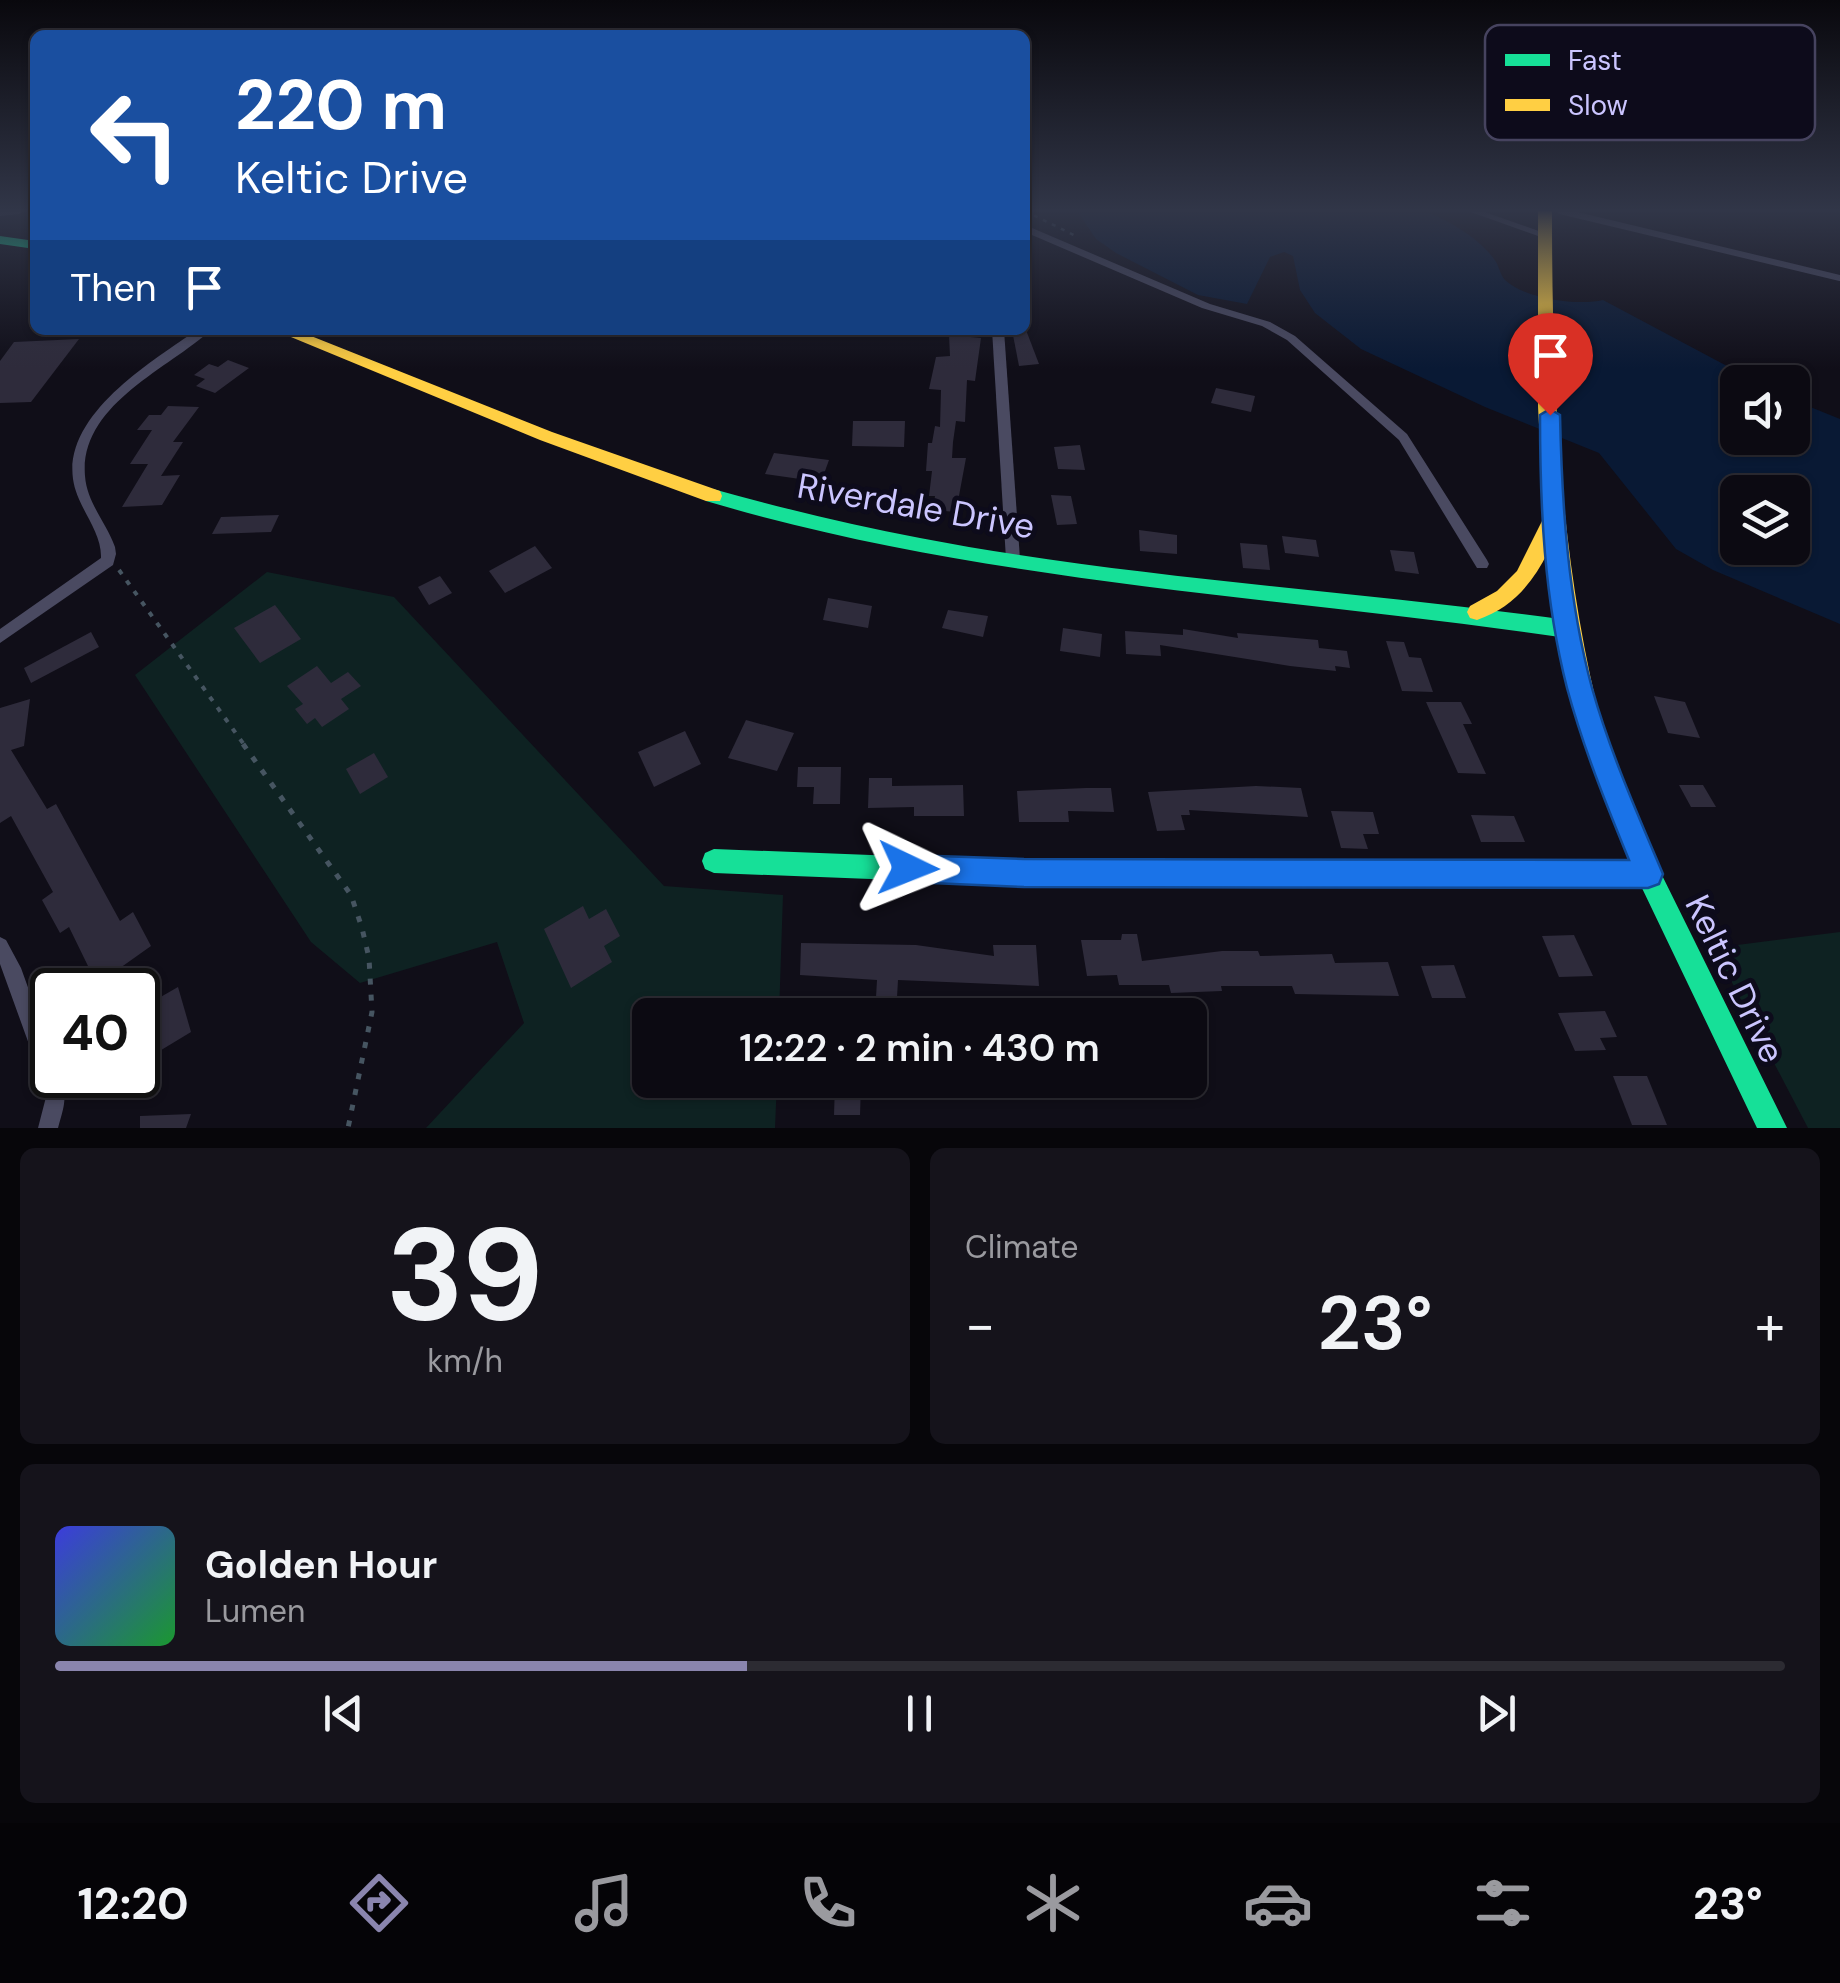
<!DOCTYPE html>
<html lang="en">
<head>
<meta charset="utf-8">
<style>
	body { margin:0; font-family:"DM Sans",sans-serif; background:#15131b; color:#f1f3f6; height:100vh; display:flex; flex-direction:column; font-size:38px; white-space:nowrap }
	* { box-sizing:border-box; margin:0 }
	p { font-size:32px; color:#9a9a9f }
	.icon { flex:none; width:55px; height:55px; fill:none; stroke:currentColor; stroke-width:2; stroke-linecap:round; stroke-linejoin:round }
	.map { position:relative; height:1128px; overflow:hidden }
	.sheet { display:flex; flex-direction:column; gap:20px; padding:20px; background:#07060a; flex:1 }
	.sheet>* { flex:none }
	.banner { position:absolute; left:30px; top:30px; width:1000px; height:305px; border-radius:15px; box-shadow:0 2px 8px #0004,0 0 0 2px #2c2b32; background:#1a4fa0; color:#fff; overflow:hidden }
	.controls { position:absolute; left:1720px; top:365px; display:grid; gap:20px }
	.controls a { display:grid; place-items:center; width:90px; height:90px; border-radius:15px; background:#0c0a12; box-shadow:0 2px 8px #0004,0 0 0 2px #2c2b32; font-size:50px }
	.speed { position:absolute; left:30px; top:968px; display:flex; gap:20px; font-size:50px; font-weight:700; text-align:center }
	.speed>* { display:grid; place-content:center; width:130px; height:130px; border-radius:50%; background:#0c0a12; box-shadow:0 2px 8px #0004,0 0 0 2px #2c2b32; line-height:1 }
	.speed .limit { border:5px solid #111; border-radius:15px; background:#fff; color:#111 }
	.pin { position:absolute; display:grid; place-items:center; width:85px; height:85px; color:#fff; margin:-102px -42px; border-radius:50% 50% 50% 0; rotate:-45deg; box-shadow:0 0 10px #0007 }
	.pin .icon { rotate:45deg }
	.me { position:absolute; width:110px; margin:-55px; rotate:92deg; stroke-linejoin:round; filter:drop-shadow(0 0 8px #0008) }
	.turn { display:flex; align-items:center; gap:35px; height:210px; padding:0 40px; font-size:45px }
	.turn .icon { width:130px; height:130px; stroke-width:2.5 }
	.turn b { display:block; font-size:70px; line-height:85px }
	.then { display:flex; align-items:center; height:95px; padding:0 40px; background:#0003; gap:20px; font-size:38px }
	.big { font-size:75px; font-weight:600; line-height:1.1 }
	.sheet .widget { flex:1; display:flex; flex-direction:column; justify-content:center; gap:15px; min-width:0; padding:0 35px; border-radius:15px; background:#15131b }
	.sheet .dial { align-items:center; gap:0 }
	.dial b { font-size:130px; line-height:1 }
	.song { display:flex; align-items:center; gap:30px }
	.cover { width:120px; height:120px; border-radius:15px; background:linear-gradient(135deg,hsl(240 70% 55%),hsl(130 70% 35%)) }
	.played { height:10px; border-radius:5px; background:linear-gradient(90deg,#8a85ae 40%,#2c2b32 40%) }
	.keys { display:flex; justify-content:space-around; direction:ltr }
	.heat { display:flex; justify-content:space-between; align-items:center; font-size:55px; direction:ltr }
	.sheet .tiles { flex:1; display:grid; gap:20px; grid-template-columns:1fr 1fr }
	.widget:last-child { grid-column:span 2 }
	.trip { position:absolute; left:632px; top:998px; width:575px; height:100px; border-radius:15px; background:#0c0a12; box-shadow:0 2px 8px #0004,0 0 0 2px #2c2b32; font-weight:600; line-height:100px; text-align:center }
	.dock { display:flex; height:160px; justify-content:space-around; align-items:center; background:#050407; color:#9a9a9f }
	.dock .icon { width:70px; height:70px }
	.dock .selected { color:#8a85ae }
	.dock b { font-size:45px; color:#f1f3f6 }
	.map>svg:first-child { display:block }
</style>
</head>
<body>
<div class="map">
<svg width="1840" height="1128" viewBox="0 0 1840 1128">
	<rect width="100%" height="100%" fill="#100e18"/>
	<g fill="#0e2222">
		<polygon points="267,572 394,597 664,886 783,895 779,1015 650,1015 650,1080 777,1080 775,1128 426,1128 524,1023 497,942 360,983 311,942 135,675"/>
		<polygon points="1840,932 1840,1128 1808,1128 1714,948"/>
	</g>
	<path fill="#091934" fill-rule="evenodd" d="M1077 211H1423C1447 219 1479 238 1494 259 1499 265 1500 275 1505 280 1525 299 1578 306 1603 300L1757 382H1738V438H1792L1793 400 1840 419V624L1713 570 1676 549 1599 453 1485 407 1361 349 1315 313 1300 290 1293 256 1284 252 1270 257 1247 304 1198 295 1116 253 1096 239ZM1738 492H1792V548H1738Z"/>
	<g fill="#2e2b3b">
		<polygon points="1012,330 1026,330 1039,364 1019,366"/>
		<polygon points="949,335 981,338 975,381 967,380 965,422 956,421 953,442 952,458 966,458 956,512 933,510 935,496 929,496 932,471 926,471 928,443 932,443 935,426 940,427 941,390 929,389 936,357 950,356"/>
		<polygon points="79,339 31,402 0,403 0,361 14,342"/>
		<polygon points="228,360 249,368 215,393 196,386 205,379 194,375 209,364 218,367"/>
		<polygon points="1216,388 1255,396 1251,412 1211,403"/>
		<polygon points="168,406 199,407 173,442 183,442 161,476 180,475 162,505 122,507 148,464 130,464 152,430 137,430 149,415 161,415"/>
		<polygon points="853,421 905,421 904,447 852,446"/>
		<polygon points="1080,445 1085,470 1058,469 1054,447"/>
		<polygon points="774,453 829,460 821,482 765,474"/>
		<polygon points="1051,495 1071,496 1077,524 1057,525"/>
		<polygon points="279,515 271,532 212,534 221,517"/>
		<polygon points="1139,530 1177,535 1177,554 1140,551"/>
		<polygon points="1282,536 1316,540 1319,557 1285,553"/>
		<polygon points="1240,543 1267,545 1270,570 1243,568"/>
		<polygon points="535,546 552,568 505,593 489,571"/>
		<polygon points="1390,550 1414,552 1419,574 1395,571"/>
		<polygon points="440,576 452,593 429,605 418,587"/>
		<polygon points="828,598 872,606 868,628 823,620"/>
		<polygon points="275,605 301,639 260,663 234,628"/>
		<polygon points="948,610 988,616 983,637 942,628"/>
		<polygon points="1063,628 1102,634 1100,657 1060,651"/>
		<polygon points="1183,629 1238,638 1237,633 1318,640 1319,648 1347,651 1350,668 1335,666 1336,671 1290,666 1160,645 1161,656 1126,654 1125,631 1183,635"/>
		<polygon points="91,632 99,647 31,683 24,668"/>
		<polygon points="1386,641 1404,642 1409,657 1421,658 1433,692 1402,691"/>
		<polygon points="317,666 331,683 348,672 361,686 341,699 349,709 322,727 315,718 307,724 295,709 303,704 287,686"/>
		<polygon points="1654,696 1685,702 1700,738 1668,733"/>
		<polygon points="30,699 24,746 11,750 47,809 56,804 120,921 133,912 151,946 89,990 79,990 73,976 88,966 69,927 60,933 42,900 53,892 11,816 0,823 0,708"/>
		<polygon points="1426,702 1461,702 1472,724 1463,724 1486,774 1458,773"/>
		<polygon points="746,720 794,733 777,771 728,758"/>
		<polygon points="685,731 701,764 654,787 638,752"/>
		<polygon points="374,753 388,777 360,794 346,769"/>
		<polygon points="798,767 841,767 840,804 813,804 814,787 797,787"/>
		<polygon points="869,778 892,778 892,786 963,785 964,816 914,816 914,807 868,808"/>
		<polygon points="1679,785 1703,785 1716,807 1691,807"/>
		<polygon points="1256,786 1301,788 1308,817 1189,810 1190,815 1181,815 1185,830 1157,831 1148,792"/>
		<polygon points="1086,788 1111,788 1114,812 1068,811 1069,822 1019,822 1017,791"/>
		<polygon points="1331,811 1373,812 1379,834 1363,834 1368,849 1341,848"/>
		<polygon points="1471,815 1514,816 1525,842 1481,842"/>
		<polygon points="583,906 589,919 606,909 620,936 604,946 612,962 571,988 544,929"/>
		<polygon points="1122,934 1137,934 1142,961 1222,951 1258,951 1260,956 1332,954 1335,963 1388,962 1399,996 1295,994 1292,986 1221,986 1222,991 1171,993 1169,985 1119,985 1117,975 1087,976 1081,940 1121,940"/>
		<polygon points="1574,935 1593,976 1559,977 1542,936"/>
		<polygon points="801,943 916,945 994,956 993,945 1036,945 1039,986 898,980 896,1015 875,1015 877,980 800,975"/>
		<polygon points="1454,965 1466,998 1432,998 1421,966"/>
		<polygon points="178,987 191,1032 138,1064 138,1010"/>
		<polygon points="1605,1011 1617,1037 1600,1038 1606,1050 1575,1051 1558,1013"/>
		<polygon points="1613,1076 1647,1076 1667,1125 1632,1125"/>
		<polygon points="835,1083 861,1083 860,1115 834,1115"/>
		<polygon points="191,1114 186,1128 140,1128 140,1116"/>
	</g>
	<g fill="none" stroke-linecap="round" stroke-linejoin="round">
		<polyline stroke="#465561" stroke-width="2.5" stroke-dasharray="4 6" stroke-linecap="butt" points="1025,211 1076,236"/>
		<polyline stroke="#465561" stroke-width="4" stroke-dasharray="5 8" stroke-linecap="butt" points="119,570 245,746"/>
		<polyline stroke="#465561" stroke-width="5" stroke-dasharray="6 10" stroke-linecap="butt" points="243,744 351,895 362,928 369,958 372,1012 348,1128"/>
		<polyline stroke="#4a4a61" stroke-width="6" points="1560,211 1840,278"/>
		<g fill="#4a4a61" fill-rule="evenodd">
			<polygon points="0,211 24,211 19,214 0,216"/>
			<polygon points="1468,211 1482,211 1550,235 1541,237"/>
			<polygon points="1025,225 1210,304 1270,322 1295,336 1407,434 1487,560 1489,564 1487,568 1477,568 1399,440 1287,340 1262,326 1202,308 1025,232"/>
			<path d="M197 330H211C168 369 79 405 85 476 87 503 106 522 115 547L116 554 113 565 0 643V629L101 558C102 530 77 508 73 479 64 414 152 361 197 330Z"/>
			<polygon points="992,330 1004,330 1020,559 1018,563 1008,563 1006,559"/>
			<path d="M0 937 6 940 21 968 52 1054V1075H60C68 1097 64 1107 58 1128H38L46 1097 43 1083 0 964Z"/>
		</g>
		<g fill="#16e098" fill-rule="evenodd">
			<polygon points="0,236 35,241 35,249 0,244"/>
			<path d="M713 489C782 508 850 525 920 538 1133 579 1352 590 1567 620L1574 623 1578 629 1574 635 1567 638C1279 596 986 584 706 501L704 496 706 491Z"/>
			<polygon points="1592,720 1600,723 1650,851 1787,1128 1757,1128 1641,886 1024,885 714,873 705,869 702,861 705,853 714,849 1024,861 1629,862 1581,730 1584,723"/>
		</g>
		<g fill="#ffcf43" fill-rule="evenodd">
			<path d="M1538 211H1552C1552 387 1559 559 1603 730L1600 737 1592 740 1584 737 1581 730 1566 668 1548 552C1532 584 1512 608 1477 620L1470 618 1467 612 1470 606 1497 591 1517 571 1544 517 1538 406Z"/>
			<polygon points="274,330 296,330 552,432 720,491 722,496 720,501 706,501 540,440"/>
		</g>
	</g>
	<linearGradient id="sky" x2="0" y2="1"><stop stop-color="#09080d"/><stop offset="0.57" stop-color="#313648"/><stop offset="1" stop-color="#313648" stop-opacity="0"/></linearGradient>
	<rect width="1840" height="369" fill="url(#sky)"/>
	<path fill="#1a73e8" stroke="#114b97" stroke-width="2.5" d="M1550 409 1560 415C1562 507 1568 599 1592 688 1610 752 1637 813 1663 874L1659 884 1648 888 1024 887 908 882 898 878 893 868 898 859 908 855 1024 859 1629 860C1606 804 1583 747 1567 688 1544 598 1540 507 1540 415Z"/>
	<g text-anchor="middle" stroke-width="10" stroke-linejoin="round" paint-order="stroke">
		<g font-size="35" fill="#cbc5ff" stroke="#0d0b1b">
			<text transform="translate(916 506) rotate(10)" y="12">Riverdale Drive</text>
			<text transform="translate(1735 979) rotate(64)" y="12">Keltic Drive</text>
		</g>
	</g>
	<rect x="1485" y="25" width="330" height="115" rx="15" fill="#0d0b1b" stroke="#46435f" stroke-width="2.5"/>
	<rect x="1505" y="54" width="45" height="12" fill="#16e098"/>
	<rect x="1505" y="99" width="45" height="12" fill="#ffcf43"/>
	<g font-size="28" fill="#cbc5ff">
		<text x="1568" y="70">Fast</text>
		<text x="1568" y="115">Slow</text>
	</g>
</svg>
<div class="controls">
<a><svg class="icon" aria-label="sound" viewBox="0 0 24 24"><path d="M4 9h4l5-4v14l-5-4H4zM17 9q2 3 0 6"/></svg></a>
<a><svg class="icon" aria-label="layers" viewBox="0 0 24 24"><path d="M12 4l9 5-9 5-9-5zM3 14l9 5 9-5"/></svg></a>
</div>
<div class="speed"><div class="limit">40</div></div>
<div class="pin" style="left:1550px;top:415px;background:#d93025"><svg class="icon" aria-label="arrive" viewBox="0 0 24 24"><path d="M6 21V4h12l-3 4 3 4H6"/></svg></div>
<svg class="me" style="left:908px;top:868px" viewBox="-20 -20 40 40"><path d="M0-17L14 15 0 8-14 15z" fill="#1a73e8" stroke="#fff" stroke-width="4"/></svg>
<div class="trip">12:22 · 2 min · 430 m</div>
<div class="banner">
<div class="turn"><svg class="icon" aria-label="left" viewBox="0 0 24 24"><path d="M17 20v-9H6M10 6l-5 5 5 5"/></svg><div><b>220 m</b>Keltic Drive</div></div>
<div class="then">Then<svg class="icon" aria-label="arrive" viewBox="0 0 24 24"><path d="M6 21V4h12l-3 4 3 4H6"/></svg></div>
</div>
</div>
<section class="sheet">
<div class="tiles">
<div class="widget dial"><b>39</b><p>km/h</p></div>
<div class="widget"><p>Climate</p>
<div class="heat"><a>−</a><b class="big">23°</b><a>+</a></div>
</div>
<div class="widget">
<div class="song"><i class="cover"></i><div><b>Golden Hour</b><p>Lumen</p></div></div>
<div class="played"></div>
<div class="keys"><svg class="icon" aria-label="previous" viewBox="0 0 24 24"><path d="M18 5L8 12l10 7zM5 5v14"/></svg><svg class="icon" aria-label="pause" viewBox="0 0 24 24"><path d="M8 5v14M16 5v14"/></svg><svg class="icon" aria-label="next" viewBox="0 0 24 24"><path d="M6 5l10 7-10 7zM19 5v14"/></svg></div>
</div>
</div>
</section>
<nav class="dock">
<b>12:20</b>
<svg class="icon selected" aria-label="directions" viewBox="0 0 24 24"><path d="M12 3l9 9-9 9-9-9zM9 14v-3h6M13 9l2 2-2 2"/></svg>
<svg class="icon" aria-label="music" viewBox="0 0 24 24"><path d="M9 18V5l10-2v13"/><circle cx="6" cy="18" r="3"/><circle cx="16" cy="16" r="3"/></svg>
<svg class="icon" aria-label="phone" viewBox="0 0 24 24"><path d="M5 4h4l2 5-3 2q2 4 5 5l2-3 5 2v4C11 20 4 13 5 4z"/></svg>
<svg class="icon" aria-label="climate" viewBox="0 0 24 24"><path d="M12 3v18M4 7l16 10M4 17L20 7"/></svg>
<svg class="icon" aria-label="car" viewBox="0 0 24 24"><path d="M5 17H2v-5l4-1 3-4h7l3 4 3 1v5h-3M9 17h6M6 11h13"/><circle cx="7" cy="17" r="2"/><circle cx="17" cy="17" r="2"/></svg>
<svg class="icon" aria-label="filters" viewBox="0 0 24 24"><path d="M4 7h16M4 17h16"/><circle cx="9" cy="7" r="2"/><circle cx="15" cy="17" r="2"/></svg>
<b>23°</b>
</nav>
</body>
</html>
